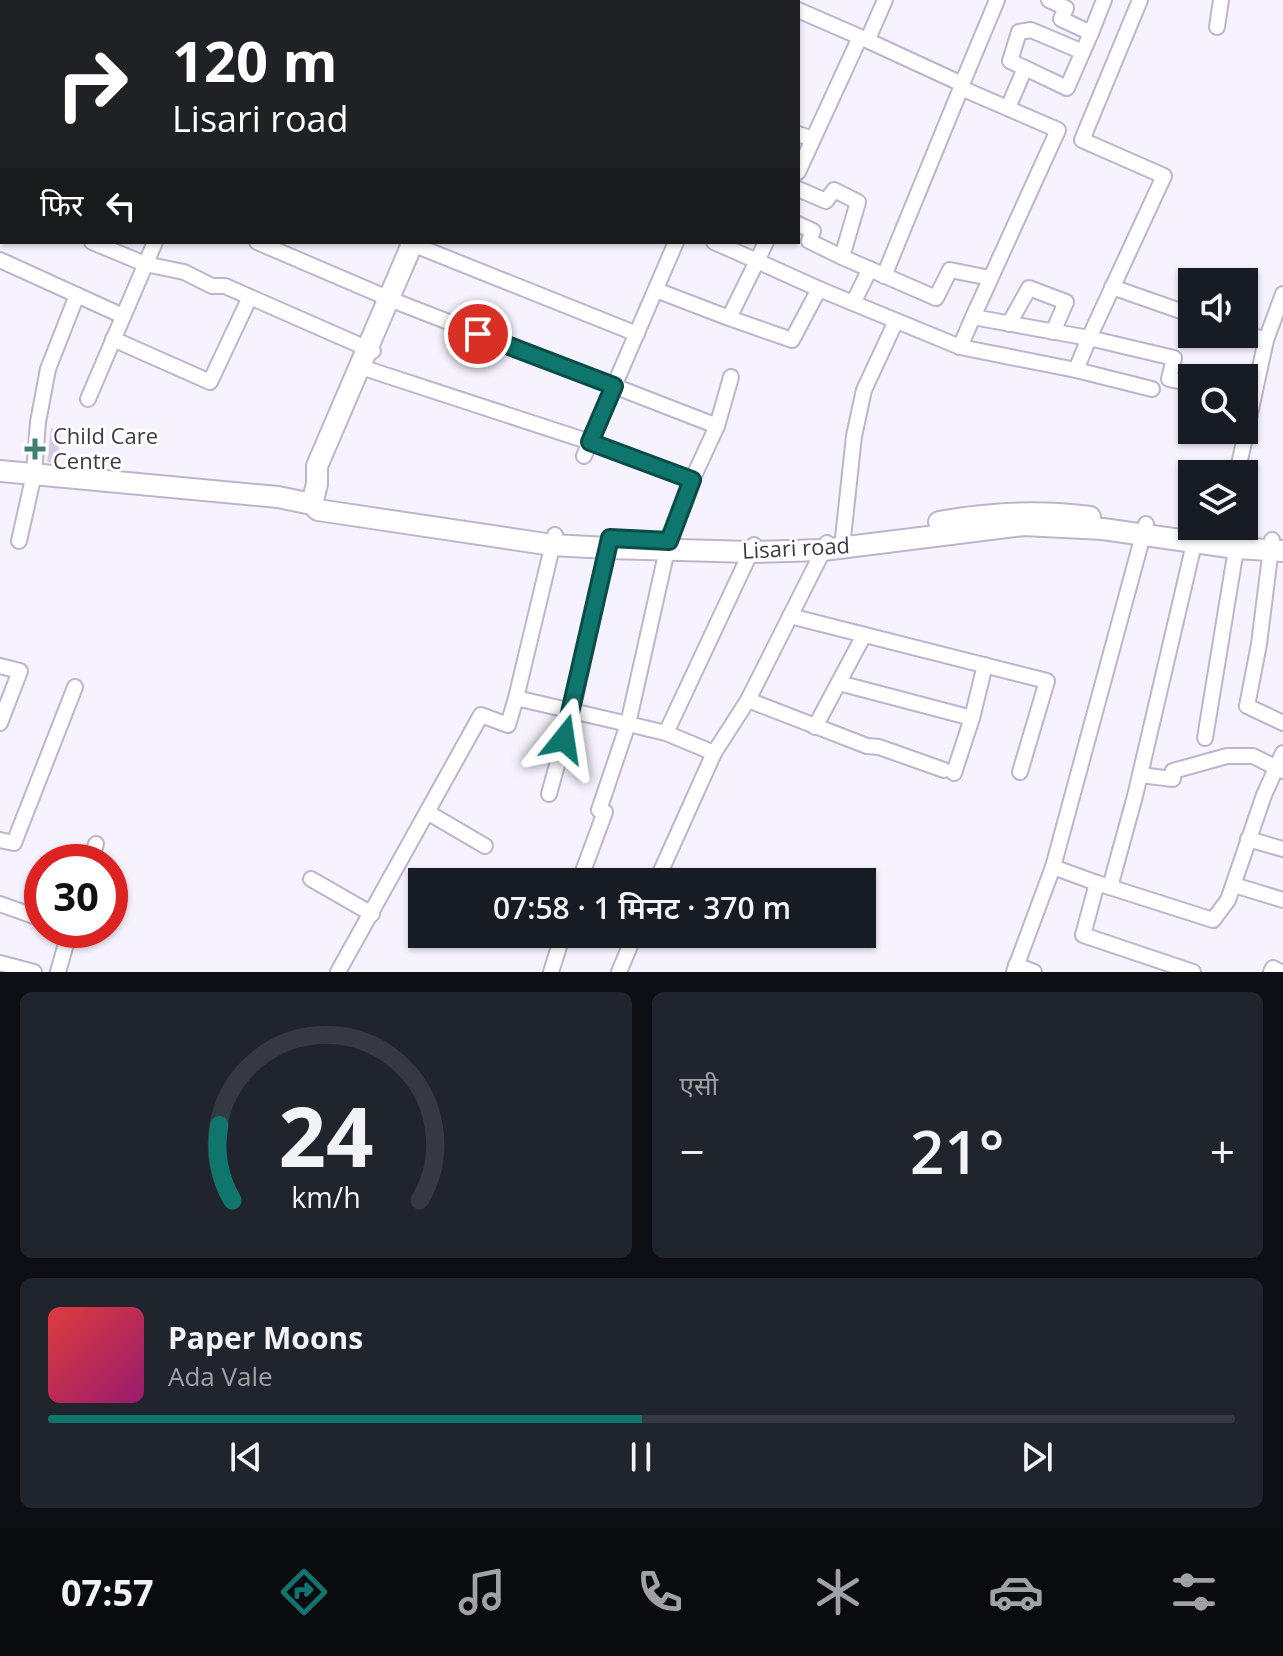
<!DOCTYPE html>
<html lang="hi">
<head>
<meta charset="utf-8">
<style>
	body { margin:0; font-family:"Open Sans","Noto Sans Devanagari",sans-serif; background:#20242c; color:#f1f3f6; height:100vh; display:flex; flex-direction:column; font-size:30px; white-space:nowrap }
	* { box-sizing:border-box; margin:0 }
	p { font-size:26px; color:#9ea1a6 }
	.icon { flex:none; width:44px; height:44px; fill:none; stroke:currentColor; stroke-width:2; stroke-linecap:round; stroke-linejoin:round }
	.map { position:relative; height:972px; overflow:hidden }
	.side { display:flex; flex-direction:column; gap:20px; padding:20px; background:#0d0f14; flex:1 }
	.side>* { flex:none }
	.guide { position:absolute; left:0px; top:0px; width:800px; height:244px; box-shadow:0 2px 6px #0004; background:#202124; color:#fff; overflow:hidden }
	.tools { position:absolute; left:1178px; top:268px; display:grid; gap:16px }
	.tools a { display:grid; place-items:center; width:80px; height:80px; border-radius:0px; background:#171b24; box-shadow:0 2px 6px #0004; font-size:40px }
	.speed { position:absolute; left:24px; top:844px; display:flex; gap:16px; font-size:40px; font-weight:700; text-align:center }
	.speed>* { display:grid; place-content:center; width:104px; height:104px; border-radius:50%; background:#171b24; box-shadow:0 2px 6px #0004; line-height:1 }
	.speed .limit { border:12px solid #d22; background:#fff; color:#111 }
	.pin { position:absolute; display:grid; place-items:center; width:68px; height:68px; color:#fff; margin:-34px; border:4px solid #fff; border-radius:50%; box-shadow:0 2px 8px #0007 }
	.me { position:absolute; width:88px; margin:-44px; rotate:15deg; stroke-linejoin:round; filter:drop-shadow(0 0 6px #0008) }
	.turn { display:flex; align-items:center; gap:28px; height:168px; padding:0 40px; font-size:36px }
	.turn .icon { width:104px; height:104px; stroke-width:2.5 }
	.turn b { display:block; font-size:56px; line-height:68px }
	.then { display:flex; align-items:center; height:76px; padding:0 40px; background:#0003; gap:16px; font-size:30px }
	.big { font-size:60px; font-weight:600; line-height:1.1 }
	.side .tile { flex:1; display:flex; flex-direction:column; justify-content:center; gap:12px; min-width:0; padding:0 28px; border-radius:12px; background:#20242c }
	.side .dial { align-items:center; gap:0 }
	.dial svg { height:208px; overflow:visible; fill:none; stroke:#363941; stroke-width:7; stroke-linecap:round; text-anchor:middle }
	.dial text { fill:#f1f3f6; stroke:none }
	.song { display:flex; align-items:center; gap:24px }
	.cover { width:96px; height:96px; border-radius:12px; background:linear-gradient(135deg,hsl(0 70% 55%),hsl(320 70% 35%)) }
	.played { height:8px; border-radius:4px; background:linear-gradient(90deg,#0f766e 50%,#363941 50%) }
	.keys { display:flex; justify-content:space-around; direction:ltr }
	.heat { display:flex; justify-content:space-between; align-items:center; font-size:44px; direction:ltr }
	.side .tiles { flex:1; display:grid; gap:20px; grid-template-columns:1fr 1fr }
	.tile:last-child { grid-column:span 2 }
	.trip { position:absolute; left:408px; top:868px; width:468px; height:80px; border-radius:0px; background:#171b24; box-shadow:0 2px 6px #0004; font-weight:600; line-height:80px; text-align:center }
	.tab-bar { display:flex; height:128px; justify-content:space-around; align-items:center; background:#090b0e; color:#9ea1a6 }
	.tab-bar .icon { width:56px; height:56px }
	.tab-bar .on { color:#0f766e }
	.tab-bar b { font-size:36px; color:#f1f3f6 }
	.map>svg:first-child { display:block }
</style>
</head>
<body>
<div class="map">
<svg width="1283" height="972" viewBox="0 0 1283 972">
	<rect width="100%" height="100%" fill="#f7f3fe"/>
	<polygon fill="#d7cce7" points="51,428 61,430 57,463 47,462"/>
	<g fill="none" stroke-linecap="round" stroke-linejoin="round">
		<defs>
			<g id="street">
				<polyline points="36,0 41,2"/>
				<polyline points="776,0 781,2"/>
				<polyline points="1049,0 1066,8 1061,19 1091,33 1104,0"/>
				<polyline points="18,2 19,0"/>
				<polyline points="99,2 100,0"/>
				<polyline points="202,2 203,0"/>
				<polyline points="339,2 340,0"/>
				<polyline points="408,2 409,0"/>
				<polyline points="636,2 636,0"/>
				<polyline points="680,2 681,0"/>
				<polyline points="798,10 860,37 798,172"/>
				<polyline points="1217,27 1221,0"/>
				<polyline points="860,37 962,84 961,88"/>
				<polyline points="868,39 885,0"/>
				<polyline points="0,45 2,40"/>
				<polyline points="1083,52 1031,30 1019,32 1010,61 1067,88 1091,33"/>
				<polyline points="962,84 997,0"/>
				<polyline points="1008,108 1025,68"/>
				<polyline points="0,116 2,117"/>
				<polyline points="798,134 813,139"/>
				<polyline points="798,189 826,201 834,190 858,202 842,257 809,241 813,231 798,224"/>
				<polyline points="0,204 2,205"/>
				<polyline points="92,242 145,264 184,272 212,286 225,286 373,351"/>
				<polyline points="257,242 397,302 717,426 692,480"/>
				<polyline points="407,242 637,334"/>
				<polyline points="714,242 757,261 766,242"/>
				<polyline points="842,257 936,298 950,270 990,278"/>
				<polyline points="0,260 123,316"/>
				<polyline points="884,276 961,88 1058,130 973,317 1089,338 1164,176 1082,140 1140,0"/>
				<polyline points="1112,287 1192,315"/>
				<polyline points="819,289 960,347 973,317"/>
				<polyline points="656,290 729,318 757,261 819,289 792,340 729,318"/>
				<polyline points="853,303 870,269"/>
				<polyline points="1009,324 1029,288 1066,302 1053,332"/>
				<polyline points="1244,333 1266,340"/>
				<polyline points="113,339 210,382 249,299"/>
				<polyline points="960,347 1076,370 1089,338 1174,358 1169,379 1192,384"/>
				<polyline points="367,369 590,442 692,480 669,541 628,724 666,733"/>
				<polyline points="1076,370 1152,389"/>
				<polyline points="88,399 155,242"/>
				<polyline points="717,426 731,377"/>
				<polyline points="584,456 676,242"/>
				<polyline points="1237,474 1266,340 1283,294"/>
				<polyline points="1225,535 1227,526"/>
				<polyline points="843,538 854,436 864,390 896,321"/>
				<polyline points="1272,540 1259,644 1247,706 1283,723"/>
				<polyline points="19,541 34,474 38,422 48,369 77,295"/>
				<polyline points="790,616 1047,681 1020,772"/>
				<polyline points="0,666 20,671 0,723"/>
				<polyline points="839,683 972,718"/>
				<polyline points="748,700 867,746 879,747 944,770"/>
				<polyline points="815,727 864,635"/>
				<polyline points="1205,738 1238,537"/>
				<polyline points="714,753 666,733 754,545"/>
				<polyline points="954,773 972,718 985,665"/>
				<polyline points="1140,775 1173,779 1173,771 1227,756 1253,756 1283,771"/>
				<polyline points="549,794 572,711 516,698 555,535"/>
				<polyline points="427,812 485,846"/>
				<polyline points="1248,839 1283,849"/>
				<polyline points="0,840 14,843 75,687"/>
				<polyline points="91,862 96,844"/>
				<polyline points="1053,867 1097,883 1083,935 1193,972"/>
				<polyline points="311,879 372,914"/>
				<polyline points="579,882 605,812 599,810 628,724 572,711 609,542"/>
				<polyline points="656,882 714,753 748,700 827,543"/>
				<polyline points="1097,883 1213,920 1228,900 1264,795 1283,753"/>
				<polyline points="1234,885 1283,900"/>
				<polyline points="1110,887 1135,796 1197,531"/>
				<polyline points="0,904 42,919"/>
				<polyline points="0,963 34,972"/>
				<polyline points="1016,965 1034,972"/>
				<polyline points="58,972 70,930"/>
				<polyline points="338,972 481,715 508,725 516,698"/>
				<polyline points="551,972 563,934"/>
				<polyline points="619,972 635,934"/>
				<polyline points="1014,972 1053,867 1146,524"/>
				<polyline points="1271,972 1273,968 1281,972"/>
			</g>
			<g id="secondary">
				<polyline points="502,2 503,0"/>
				<polyline points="561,2 562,0"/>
				<polyline points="0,471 278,497 312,504 318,510 552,545 608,548 751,552 823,550 1024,525 1103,529 1236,548 1283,551"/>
				<polyline points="312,504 317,484 317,466 413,242"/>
				<path d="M939 522C989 513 1040 510 1090 517"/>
			</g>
		</defs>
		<use href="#street" stroke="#beb4ce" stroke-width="18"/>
		<use href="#secondary" stroke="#beb4ce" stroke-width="24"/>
		<use href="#street" stroke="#fff" stroke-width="14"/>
		<use href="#secondary" stroke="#fff" stroke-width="20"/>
	</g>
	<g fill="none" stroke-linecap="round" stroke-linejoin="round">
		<defs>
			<polyline id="route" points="478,334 614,386 590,442 692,480 669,541 610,538 564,739"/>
		</defs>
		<use href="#route" stroke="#0a4d48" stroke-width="20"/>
		<use href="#route" stroke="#0f766e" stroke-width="14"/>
	</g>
	<path fill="#3f7f6f" stroke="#fff" stroke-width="3" d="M31 437h8v8h8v8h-8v8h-8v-8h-8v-8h8z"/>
	<g text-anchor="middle" stroke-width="6" stroke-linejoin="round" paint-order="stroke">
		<g font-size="22" fill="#3d3944" stroke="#fff" text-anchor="start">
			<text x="53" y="444">Child Care<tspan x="53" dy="25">Centre</tspan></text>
		</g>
		<g font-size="22" fill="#3d3944" stroke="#fff">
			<text transform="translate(796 548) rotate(-3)" y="8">Lisari road</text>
		</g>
	</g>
</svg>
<div class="tools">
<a><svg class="icon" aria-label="sound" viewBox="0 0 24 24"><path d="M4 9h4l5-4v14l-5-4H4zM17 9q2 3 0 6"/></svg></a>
<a><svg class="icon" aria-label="search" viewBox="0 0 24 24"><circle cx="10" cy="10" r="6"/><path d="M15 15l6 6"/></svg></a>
<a><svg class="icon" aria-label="layers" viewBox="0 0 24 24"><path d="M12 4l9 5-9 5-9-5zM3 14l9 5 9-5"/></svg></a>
</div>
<div class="speed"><div class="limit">30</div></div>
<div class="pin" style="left:478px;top:334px;background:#d93025"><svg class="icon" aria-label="arrive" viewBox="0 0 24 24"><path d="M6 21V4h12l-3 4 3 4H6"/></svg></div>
<svg class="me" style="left:564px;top:739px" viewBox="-20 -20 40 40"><path d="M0-17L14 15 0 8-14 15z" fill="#0f766e" stroke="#fff" stroke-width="4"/></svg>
<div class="trip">07:58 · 1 मिनट · 370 m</div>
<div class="guide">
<div class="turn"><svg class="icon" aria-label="right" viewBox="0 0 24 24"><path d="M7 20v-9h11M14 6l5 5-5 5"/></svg><div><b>120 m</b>Lisari road</div></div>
<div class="then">फिर<svg class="icon" aria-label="left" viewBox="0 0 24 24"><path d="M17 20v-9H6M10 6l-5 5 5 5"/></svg></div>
</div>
</div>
<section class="side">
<div class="tiles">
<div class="tile dial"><svg viewBox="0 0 100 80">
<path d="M14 69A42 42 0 1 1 86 69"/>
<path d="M14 69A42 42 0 0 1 9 40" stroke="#0f766e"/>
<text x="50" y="56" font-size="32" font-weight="700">24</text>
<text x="50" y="72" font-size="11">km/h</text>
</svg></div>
<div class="tile"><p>एसी</p>
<div class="heat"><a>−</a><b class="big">21°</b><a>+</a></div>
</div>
<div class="tile">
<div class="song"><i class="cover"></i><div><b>Paper Moons</b><p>Ada Vale</p></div></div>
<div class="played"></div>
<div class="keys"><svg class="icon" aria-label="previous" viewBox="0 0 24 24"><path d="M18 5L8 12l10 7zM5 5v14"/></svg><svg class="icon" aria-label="pause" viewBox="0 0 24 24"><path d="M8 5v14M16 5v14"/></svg><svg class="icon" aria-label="next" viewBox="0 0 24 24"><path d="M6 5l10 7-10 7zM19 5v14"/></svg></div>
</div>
</div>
</section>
<nav class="tab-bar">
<b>07:57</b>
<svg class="icon on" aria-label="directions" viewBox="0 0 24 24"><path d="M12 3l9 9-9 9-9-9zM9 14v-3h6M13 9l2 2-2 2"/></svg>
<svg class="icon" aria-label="music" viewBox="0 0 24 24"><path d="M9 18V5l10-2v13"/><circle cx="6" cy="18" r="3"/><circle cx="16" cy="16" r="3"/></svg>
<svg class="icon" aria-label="phone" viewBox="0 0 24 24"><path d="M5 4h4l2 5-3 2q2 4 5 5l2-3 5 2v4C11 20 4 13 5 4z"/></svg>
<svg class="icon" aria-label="climate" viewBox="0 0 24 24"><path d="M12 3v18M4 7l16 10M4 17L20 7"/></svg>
<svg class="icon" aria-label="car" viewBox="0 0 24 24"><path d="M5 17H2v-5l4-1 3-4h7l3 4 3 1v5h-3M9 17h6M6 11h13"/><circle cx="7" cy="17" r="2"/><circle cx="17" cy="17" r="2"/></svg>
<svg class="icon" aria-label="filters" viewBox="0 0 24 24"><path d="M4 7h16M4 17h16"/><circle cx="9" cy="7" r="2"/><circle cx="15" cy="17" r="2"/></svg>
</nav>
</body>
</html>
